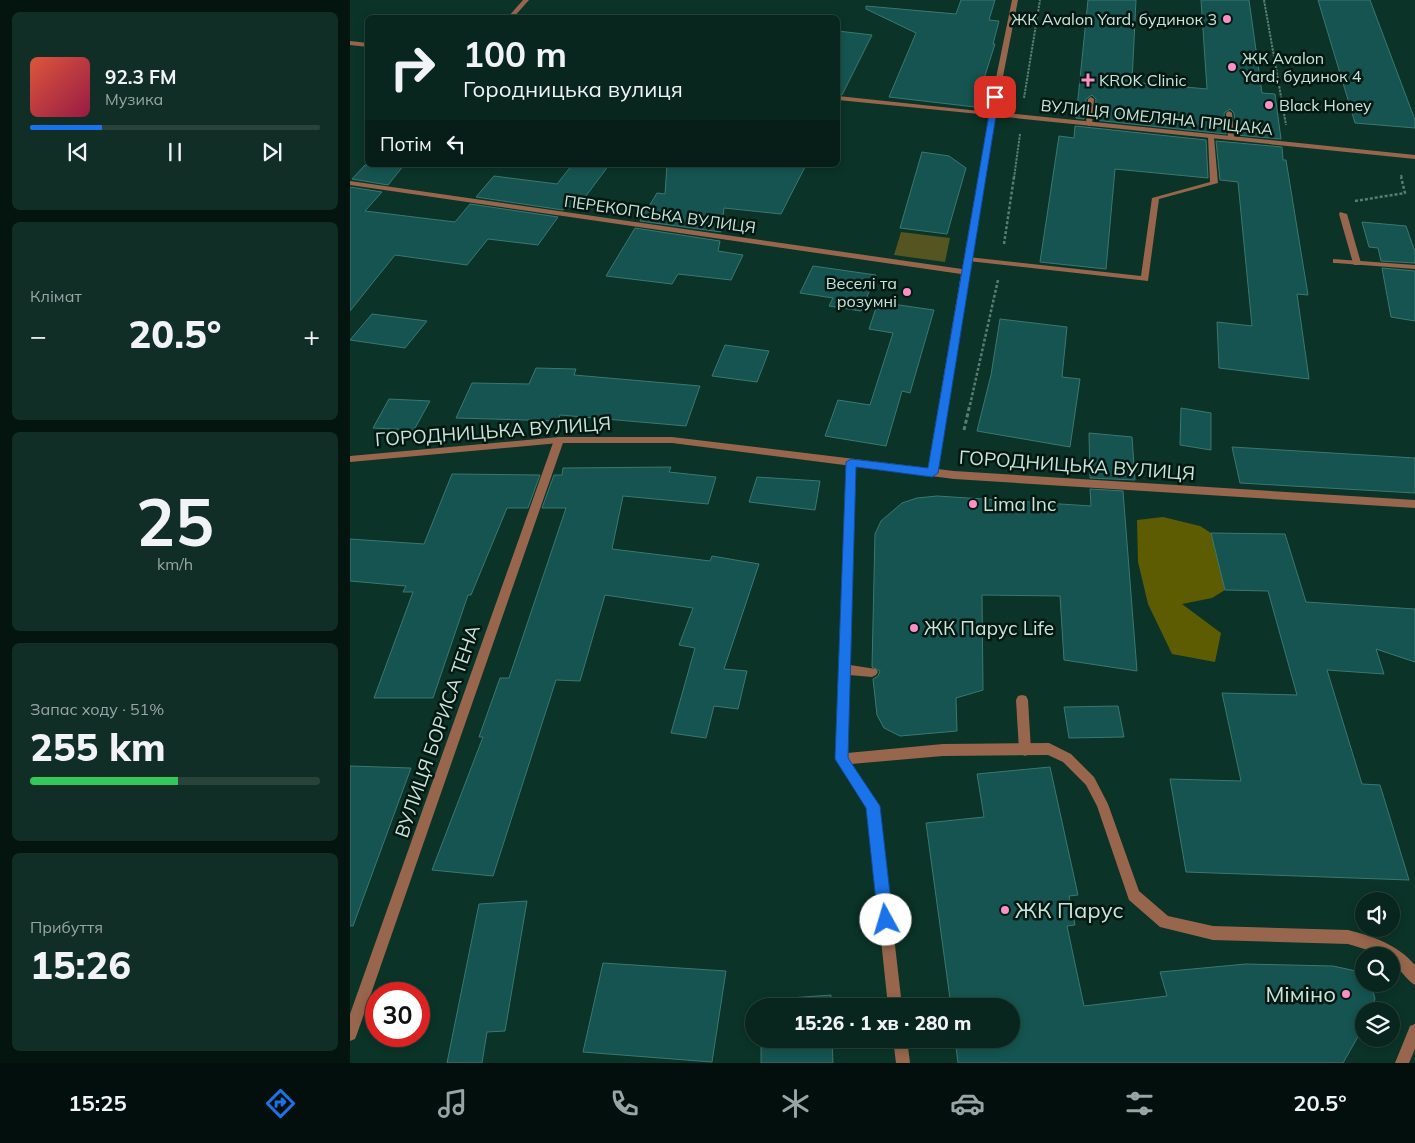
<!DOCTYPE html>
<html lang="uk">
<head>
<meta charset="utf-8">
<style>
	body { margin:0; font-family:Mulish,sans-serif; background:#112e26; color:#f1f3f6; height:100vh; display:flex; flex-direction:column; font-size:19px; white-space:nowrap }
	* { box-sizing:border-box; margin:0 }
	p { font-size:16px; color:#98a5a4 }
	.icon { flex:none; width:28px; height:28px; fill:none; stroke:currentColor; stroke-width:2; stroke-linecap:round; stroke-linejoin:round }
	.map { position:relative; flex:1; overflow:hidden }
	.sheet { display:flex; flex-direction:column; gap:12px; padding:12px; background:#041510; width:350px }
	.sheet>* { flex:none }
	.hud { position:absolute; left:15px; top:15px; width:475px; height:152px; border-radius:8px; box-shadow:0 2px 8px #0003,0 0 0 1px #29433b; background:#08261d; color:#f1f3f6; overflow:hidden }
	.controls { position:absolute; left:1005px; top:892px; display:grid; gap:10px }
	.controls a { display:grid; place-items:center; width:45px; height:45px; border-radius:50%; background:#08261d; box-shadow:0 2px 8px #0003,0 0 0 1px #29433b; font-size:25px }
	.speed { position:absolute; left:15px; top:982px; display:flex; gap:10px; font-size:25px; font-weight:700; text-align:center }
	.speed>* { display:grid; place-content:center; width:65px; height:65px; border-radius:50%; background:#08261d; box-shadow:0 2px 8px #0003,0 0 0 1px #29433b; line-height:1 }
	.speed .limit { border:8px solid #d22; background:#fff; color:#111 }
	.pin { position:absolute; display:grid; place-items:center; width:42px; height:42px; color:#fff; margin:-21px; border-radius:10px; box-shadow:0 2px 8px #0006 }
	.me { position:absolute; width:55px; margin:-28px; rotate:354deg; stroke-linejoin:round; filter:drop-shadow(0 0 4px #0008) }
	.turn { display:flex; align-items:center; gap:18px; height:105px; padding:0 15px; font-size:22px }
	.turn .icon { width:65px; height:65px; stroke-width:2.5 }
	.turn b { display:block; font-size:35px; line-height:42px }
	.then { display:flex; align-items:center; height:48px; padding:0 15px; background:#0003; gap:10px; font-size:19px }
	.big { font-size:38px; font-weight:800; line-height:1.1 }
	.sheet .tile { flex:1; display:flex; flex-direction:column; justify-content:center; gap:8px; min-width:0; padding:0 18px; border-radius:8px; background:#112e26 }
	.sheet .dial { align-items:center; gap:0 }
	.dial b { font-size:65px; line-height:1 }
	.song { display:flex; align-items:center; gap:15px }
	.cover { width:60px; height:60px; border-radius:8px; background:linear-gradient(135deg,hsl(10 70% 55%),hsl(340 70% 35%)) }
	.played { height:5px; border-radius:2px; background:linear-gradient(90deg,#1a73e8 25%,#29433b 25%) }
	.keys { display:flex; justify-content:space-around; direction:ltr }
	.heat { display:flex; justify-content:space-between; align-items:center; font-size:28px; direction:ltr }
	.charge { height:8px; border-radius:4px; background:linear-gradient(90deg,#34c759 51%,#29433b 0) }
	.trip { position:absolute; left:395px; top:998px; width:275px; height:50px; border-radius:25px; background:#08261d; box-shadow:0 2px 8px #0003,0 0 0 1px #29433b; font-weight:800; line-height:50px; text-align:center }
	.tab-bar { display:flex; height:80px; justify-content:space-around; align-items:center; background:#030f0c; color:#98a5a4 }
	.tab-bar .icon { width:35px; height:35px }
	.tab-bar .selected { color:#1a73e8 }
	.tab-bar b { font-size:22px; color:#f1f3f6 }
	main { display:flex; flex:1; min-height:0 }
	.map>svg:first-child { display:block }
</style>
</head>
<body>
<main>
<section class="sheet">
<div class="tile">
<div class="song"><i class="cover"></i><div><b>92.3 FM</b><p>Музика</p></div></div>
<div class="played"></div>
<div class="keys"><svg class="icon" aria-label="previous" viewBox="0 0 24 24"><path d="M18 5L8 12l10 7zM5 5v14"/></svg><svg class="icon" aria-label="pause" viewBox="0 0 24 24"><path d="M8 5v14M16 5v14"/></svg><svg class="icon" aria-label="next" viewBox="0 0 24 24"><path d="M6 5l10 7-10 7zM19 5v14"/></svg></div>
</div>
<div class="tile"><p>Клімат</p>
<div class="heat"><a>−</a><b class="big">20.5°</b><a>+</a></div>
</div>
<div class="tile dial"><b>25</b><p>km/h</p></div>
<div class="tile"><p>Запас ходу · 51%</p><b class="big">255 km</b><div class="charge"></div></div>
<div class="tile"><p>Прибуття</p><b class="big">15:26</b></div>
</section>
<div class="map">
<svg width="1065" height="1063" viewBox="0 0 1065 1063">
	<rect width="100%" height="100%" fill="#0b3327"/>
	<polygon fill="#555521" points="551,232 600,238 595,262 544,255"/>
	<polygon fill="#5d5c02" points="813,517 850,526 861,533 875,590 862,598 832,604 871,633 865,662 822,654 798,604 788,562 787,520"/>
	<g fill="#155450" stroke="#3c7772">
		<polygon points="611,0 645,0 639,20 649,21 643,44 645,44 625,107 539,97 566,33 516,9 516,6 606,14"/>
		<polygon points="738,0 786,0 782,82 857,89 851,0 899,0 912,93 925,94 931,139 886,135 884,113 880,109 874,113 876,134 744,120 746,99 742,95 736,99 734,119 726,118"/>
		<polygon points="968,0 1020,0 1065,120 1065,128 1005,123"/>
		<polygon points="488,31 522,35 492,95 488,94"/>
		<polygon points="725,126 856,140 858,178 765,169 756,269 690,262 709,136 724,138"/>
		<polygon points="866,141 932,147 933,160 936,160 958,295 947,294 959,379 869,368 867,322 902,326 888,182 870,180"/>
		<polygon points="572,152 599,156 616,168 597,234 550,228"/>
		<polygon points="15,165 54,165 38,185 2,179"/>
		<polygon points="222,165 259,165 227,208 215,206 213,210 126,197 144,176 207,184"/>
		<polygon points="317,165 456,165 431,214 374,208 371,232 290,221 307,193 315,194"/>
		<polygon points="0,187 32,192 15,211 105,222 120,204 208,217 188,245 138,239 117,265 45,255 0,311"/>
		<polygon points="1012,222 1056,226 1065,252 1065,263 1031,261 1028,248 1019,247"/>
		<polygon points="285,228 370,241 368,251 393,255 381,280 328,274 322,284 256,276"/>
		<polygon points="463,266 526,275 511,311 479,306 483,298 450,293"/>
		<polygon points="1032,268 1065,271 1065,321 1041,317"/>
		<polygon points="528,302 584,310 560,393 552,391 536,446 475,436 488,400 520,405 543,333 519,329"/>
		<polygon points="22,314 77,321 55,348 0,340"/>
		<polygon points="650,319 717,327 712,377 730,379 720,447 627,431 641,375"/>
		<polygon points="375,345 419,351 407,382 362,376"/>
		<polygon points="186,368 226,369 224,375 350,386 336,426 210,415 208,421 106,418 122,383 179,384"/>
		<polygon points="39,399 80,401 64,430 23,428"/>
		<polygon points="831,408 861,413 861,450 830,445"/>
		<polygon points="739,433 782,437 785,480 740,478"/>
		<polygon points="882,447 1065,458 1065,493 890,483"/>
		<polygon points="321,467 319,472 366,477 358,504 273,496 262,549 360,561 362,556 409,564 374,669 397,671 388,709 364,706 356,738 321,733 345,648 329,645 343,608 255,595 230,681 206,680 143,876 82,870 133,737 129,737 150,678 159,678 216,508 192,508 204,475 212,475 213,468"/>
		<polygon points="102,474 190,475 178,508 157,508 121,595 118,595 83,698 24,698 63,592 53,592 56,586 0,581 0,539 74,544"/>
		<polygon points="407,477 470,481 465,510 399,502"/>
		<polygon points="740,489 773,491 787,671 714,660 710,596 632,595 633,690 606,698 607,731 550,736 534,728 527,715 523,679 528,676 530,671 522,667 525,534 531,521 552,503 567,498 587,496 741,506"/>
		<polygon points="861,533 935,534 956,602 1065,609 1065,662 1026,649 1034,674 977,670 1012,784 1030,785 1059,880 836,872 820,779 891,781 872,693 947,695 918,591 875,590"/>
		<polygon points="768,706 774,737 719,738 714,707"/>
		<polygon points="0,766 61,768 3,926 0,926"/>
		<polygon points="700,767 728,895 719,896 725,925 717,926 734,1006 817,996 810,972 896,964 983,966 1006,971 1014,977 1014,984 1021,984 1025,999 1020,1011 1014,1011 1014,1026 993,1063 608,1063 605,1039 661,1039 661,1006 601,1006 576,823 634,817 627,774"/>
		<polygon points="177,901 155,1031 137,1032 132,1063 97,1063 129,904"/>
		<polygon points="253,963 376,971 362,1062 233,1052"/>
		<polygon points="481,995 481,1006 412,1006 412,1000"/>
		<polygon points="411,1039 482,1039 483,1063 411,1063"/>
	</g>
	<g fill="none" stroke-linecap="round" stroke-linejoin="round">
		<g stroke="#5a7c71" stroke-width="2" stroke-dasharray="2.5 1" stroke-linecap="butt">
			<polyline points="914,0 936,125"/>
			<polyline points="674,98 690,0"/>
			<polyline points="1051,175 1052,178"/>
			<polyline points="664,178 670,134"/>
		</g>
		<g stroke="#5a7c71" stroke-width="2.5" stroke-dasharray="3 2" stroke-linecap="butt">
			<polyline points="1005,201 1055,193 1051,177"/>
			<polyline points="654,244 664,177"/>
			<polyline points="620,405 648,280"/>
		</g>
		<polyline stroke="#5a7c71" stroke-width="3" stroke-dasharray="4 2.5" stroke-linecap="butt" points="614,430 620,404"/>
		<g fill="#97664c" fill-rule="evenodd">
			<polygon points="741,97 744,99 742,124 739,126 736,124 738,99"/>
			<polygon points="879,111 882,113 884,138 881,140 878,138 876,113"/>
			<polygon points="861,135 864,137 868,183 809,199 798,281 618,261 614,259 618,257 791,276 802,198 860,182 858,137"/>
			<polygon points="990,212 997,214 1011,263 1010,265 1004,265 1003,263 989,214"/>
			<polygon points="672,695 676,696 678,700 681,750 679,754 675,756 671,754 669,750 666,700 668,696"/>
		</g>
		<g fill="#97664c" fill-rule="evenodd">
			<polygon points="173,0 179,0 163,18 157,18"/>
			<polygon points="662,0 668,0 646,112 1065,155 1065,159 645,116 587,473 582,477 577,473 611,274 0,185 0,181 612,269 639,115 488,100 488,96 639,112"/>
			<polygon points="0,41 18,43 18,47 0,45"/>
			<polygon points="983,259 1065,265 1065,269 986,263 983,263"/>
			<polygon points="209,437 214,440 7,1034 5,1039 0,1041 0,1014 204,440"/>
			<path d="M501 459 506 462 500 665 526 669 528 672 526 675 522 677 499 675 497 753 593 744 699 743 721 754 744 777 758 804 789 891 818 916 863 926 998 930C1023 936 1048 945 1065 965V985C1058 982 1049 967 1041 961V956C1030 956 1011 947 998 944L863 940 810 927 779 900 747 806 736 785 713 762 698 755 593 756 501 764 529 806 552 1006H538L517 808 485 759 496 462Z"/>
			<polygon points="1065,1024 1065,1049 1059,1063 1045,1063 1060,1026"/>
			<polygon points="543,1039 557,1039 560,1063 546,1063"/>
		</g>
		<polygon fill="#97664c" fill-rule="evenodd" points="209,437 322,437 604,471 1065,500 1065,508 604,479 322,443 209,443 0,462 0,456"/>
	</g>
	<polygon fill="#1a73e8" stroke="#114b97" points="645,95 649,97 588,473 582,477 506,467 498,758 530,806 543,920 541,925 536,927 530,925 528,920 516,808 485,759 496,462 501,459 578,468 642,97"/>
	<g fill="#fb8fc6" stroke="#041812" stroke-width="2">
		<circle cx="877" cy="19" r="5"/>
		<circle cx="882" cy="67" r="5"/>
		<path d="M735.5 72.5h5v5h5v5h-5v5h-5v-5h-5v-5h5z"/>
		<circle cx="919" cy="105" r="5"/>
		<circle cx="557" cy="292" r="5"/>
		<circle cx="623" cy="504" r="5"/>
		<circle cx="564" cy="628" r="5"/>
		<circle cx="655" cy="910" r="5"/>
		<circle cx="996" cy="994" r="5"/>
	</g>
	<g text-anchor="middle" stroke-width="5" stroke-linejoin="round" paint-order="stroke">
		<g font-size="16" fill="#cae4da" stroke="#041812" text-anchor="start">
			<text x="867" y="25" text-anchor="end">ЖК Avalon Yard, будинок 3</text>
			<text x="892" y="64">ЖК Avalon<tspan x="892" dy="18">Yard, будинок 4</tspan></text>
			<text x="749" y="86">KROK Clinic</text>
			<text x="929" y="111">Black Honey</text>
			<text x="547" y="289" text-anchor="end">Веселі та<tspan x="547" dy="18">розумні</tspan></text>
		</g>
		<g font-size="16" fill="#cae4da" stroke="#041812">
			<text transform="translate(807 117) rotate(6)" y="6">ВУЛИЦЯ ОМЕЛЯНА ПРІЦАКА</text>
			<text transform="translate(310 214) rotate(8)" y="6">ПЕРЕКОПСЬКА ВУЛИЦЯ</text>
		</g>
		<g font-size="19" fill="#cae4da" stroke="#041812">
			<text transform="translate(143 431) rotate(-4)" y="7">ГОРОДНИЦЬКА ВУЛИЦЯ</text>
			<text transform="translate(727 465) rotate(4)" y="7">ГОРОДНИЦЬКА ВУЛИЦЯ</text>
			<text transform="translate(87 731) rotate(-71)" y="7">ВУЛИЦЯ БОРИСА ТЕНА</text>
		</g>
		<g font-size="19" fill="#cae4da" stroke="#041812" text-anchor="start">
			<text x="633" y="511">Lima Inc</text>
			<text x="574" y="635">ЖК Парус Life</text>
		</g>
		<g font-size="22" fill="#cae4da" stroke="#041812" text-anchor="start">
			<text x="665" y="918">ЖК Парус</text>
			<text x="986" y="1002" text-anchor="end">Міміно</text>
		</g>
	</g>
</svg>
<div class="controls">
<a><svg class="icon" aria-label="sound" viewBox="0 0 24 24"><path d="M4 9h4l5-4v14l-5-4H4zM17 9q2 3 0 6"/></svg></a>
<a><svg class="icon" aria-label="search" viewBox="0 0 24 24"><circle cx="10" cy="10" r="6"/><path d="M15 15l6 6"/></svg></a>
<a><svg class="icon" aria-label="layers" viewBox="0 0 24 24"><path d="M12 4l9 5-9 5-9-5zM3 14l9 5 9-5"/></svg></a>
</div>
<div class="speed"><div class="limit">30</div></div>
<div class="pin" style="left:645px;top:97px;background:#d93025"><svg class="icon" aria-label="arrive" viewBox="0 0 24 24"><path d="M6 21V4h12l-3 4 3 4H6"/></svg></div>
<svg class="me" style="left:536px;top:920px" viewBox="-20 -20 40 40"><circle r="19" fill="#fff"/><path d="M0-13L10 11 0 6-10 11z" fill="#1a73e8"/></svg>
<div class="trip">15:26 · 1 хв · 280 m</div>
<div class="hud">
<div class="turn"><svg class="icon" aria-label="right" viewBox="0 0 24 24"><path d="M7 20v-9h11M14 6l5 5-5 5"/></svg><div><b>100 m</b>Городницька вулиця</div></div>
<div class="then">Потім<svg class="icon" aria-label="left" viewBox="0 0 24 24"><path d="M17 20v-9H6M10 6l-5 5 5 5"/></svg></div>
</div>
</div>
</main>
<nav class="tab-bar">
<b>15:25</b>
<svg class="icon selected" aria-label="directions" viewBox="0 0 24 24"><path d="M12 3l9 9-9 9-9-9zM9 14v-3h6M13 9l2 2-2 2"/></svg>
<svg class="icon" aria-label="music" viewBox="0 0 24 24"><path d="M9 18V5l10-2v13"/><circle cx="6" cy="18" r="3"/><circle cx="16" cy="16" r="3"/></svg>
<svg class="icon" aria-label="phone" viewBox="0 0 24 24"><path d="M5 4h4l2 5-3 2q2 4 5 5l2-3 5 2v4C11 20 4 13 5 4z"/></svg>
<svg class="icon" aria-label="climate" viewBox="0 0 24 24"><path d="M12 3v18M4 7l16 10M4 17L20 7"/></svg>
<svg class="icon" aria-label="car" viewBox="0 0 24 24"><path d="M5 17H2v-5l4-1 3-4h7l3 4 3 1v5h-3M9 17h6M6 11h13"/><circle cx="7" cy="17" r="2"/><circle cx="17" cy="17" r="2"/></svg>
<svg class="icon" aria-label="filters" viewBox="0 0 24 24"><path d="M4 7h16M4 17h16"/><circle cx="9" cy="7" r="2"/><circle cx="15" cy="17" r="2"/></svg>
<b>20.5°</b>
</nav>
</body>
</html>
